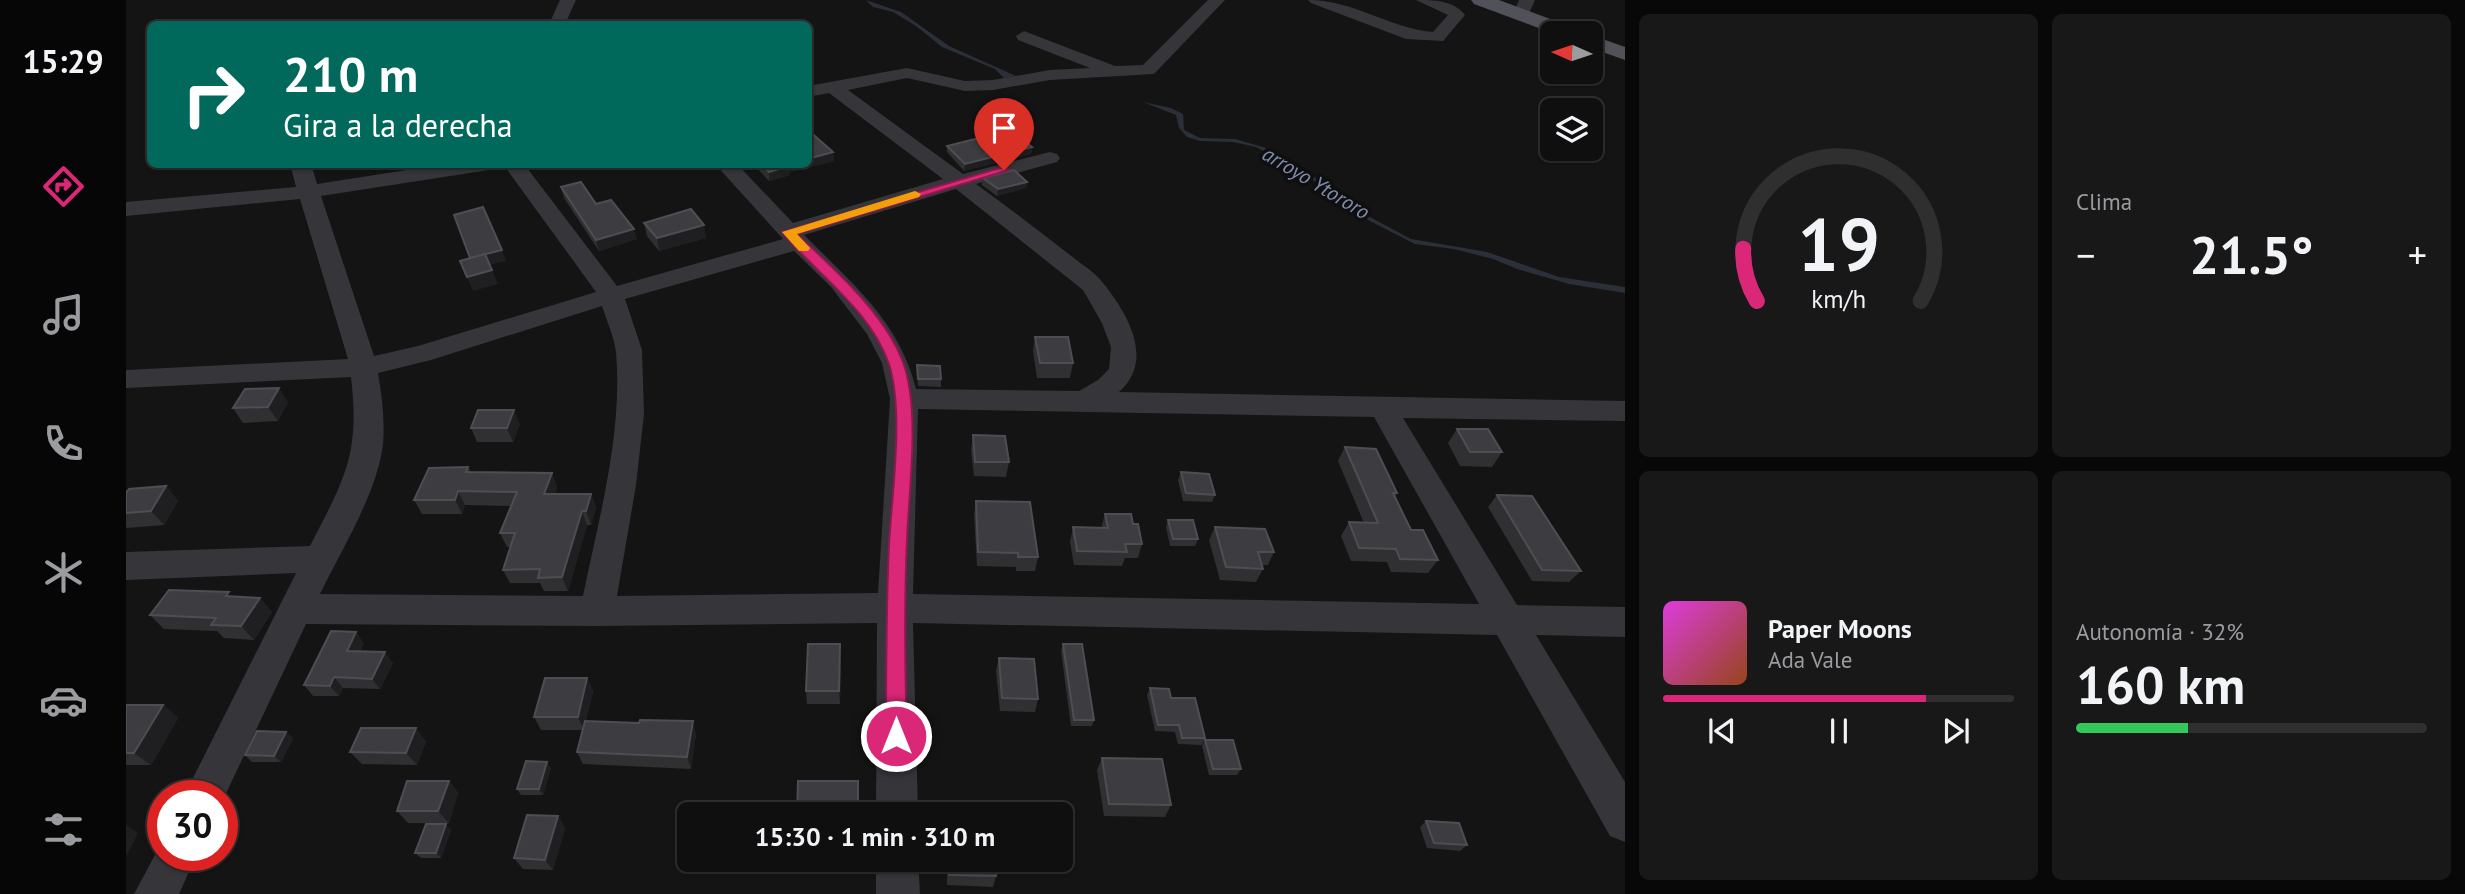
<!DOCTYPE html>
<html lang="es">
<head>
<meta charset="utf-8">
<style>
	body { margin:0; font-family:"PT Sans",sans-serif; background:#181819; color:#f1f3f6; height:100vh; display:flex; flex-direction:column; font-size:26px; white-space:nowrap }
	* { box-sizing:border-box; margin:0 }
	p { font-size:23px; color:#9b9c9f }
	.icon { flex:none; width:38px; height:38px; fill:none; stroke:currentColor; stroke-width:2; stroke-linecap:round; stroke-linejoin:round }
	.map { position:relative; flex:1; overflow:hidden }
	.side { display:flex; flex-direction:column; gap:14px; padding:14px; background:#080809; width:840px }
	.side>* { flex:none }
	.hud { position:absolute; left:21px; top:21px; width:665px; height:147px; border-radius:10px; box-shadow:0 2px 5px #0004,0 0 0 2px #2f2f30; background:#00695c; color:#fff; overflow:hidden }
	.needle { width:46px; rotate:273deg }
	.tools { position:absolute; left:1414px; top:21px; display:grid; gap:14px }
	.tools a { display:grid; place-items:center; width:63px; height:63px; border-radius:10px; background:#0f0f10; box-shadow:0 2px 5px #0004,0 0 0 2px #2f2f30; font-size:35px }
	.speed { position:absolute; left:21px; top:780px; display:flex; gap:14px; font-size:35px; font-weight:700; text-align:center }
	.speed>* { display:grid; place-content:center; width:91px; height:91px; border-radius:50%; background:#0f0f10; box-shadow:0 2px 5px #0004,0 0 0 2px #2f2f30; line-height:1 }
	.speed .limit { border:10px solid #d22; background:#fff; color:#111 }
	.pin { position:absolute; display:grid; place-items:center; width:60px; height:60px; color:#fff; margin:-72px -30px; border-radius:50% 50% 50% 0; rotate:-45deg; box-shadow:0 0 7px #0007 }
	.pin .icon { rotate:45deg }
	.me { position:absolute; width:77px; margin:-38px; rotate:0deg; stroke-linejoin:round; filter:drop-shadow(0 0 5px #0008) }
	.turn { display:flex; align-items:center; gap:24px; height:147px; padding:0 21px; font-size:32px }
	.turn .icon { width:91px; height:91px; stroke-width:2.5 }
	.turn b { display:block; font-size:49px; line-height:60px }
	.big { font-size:52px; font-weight:700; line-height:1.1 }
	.side .tile { flex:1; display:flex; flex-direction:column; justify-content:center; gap:10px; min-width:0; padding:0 24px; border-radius:10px; background:#181819 }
	.side .dial { align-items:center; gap:0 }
	.dial svg { height:182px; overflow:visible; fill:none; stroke:#2f2f30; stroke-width:7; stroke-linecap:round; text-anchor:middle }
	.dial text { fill:#f1f3f6; stroke:none }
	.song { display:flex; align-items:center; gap:21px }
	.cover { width:84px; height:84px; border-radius:10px; background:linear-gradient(135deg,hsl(300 70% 55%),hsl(20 70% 35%)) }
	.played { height:7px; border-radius:4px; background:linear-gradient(90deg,#db2777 75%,#2f2f30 75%) }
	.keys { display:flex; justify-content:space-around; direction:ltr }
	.heat { display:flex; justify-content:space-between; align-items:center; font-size:38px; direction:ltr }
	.charge { height:10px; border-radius:5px; background:linear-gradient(90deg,#34c759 32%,#2f2f30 0) }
	.side .tiles { flex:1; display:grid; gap:14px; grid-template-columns:repeat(2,1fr) }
	.trip { position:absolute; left:551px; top:802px; width:396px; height:70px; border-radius:10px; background:#0f0f10; box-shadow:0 2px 5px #0004,0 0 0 2px #2f2f30; font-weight:700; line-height:70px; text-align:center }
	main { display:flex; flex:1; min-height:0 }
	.menu { display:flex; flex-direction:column; width:126px; justify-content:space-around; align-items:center; background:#060606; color:#9b9c9f }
	.menu .icon { width:49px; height:49px }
	.menu .selected { color:#db2777 }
	.menu b { font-size:32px; color:#f1f3f6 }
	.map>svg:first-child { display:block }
</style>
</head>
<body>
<main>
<nav class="menu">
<b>15:29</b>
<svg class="icon selected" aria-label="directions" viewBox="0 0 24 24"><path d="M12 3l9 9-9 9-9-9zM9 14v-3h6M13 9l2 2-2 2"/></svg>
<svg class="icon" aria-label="music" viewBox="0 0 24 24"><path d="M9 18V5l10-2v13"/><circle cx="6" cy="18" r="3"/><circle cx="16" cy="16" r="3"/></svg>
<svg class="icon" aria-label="phone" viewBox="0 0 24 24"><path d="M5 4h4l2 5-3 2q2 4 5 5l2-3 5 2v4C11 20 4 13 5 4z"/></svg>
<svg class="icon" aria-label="climate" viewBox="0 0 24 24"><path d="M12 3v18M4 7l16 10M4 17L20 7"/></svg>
<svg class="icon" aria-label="car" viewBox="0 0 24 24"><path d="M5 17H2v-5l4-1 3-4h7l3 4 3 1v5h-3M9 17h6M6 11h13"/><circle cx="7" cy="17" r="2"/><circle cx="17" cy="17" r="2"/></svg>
<svg class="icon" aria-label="filters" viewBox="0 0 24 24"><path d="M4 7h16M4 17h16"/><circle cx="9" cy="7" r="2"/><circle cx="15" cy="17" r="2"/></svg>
</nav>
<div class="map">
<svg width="1499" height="894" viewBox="0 0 1499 894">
	<rect width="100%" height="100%" fill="#141415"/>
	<g fill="#2b2f38">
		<polygon points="740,0 775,12 823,46 890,76 878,78 869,69 816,47 790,26 767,12 747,7"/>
		<polygon points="1017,102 1045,108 1057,114 1058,130 1074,138 1109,139 1140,148 1198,183 1242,216 1285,239 1361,252 1433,277 1499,287 1499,293 1443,284 1391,269 1367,259 1328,249 1289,244 1242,220 1180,175 1130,147 1107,142 1074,141 1061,137 1053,128 1050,115"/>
	</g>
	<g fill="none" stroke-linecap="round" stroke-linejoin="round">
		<g fill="#35353a" fill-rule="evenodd">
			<polygon points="434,0 450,0 439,24 423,24"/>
			<path d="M1082 0H1099L1028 74 924 80 867 90 839 91 781 78 722 90 837 174 924 152 931 154 934 158 931 162 850 184C882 207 913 231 944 255 955 264 969 272 977 283 1002 314 1029 360 993 392L1499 401V421L1277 418 1391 605 1499 607V637L1410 635 1499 782V842L1484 836 1371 635 787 623 792 814H750L751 623 471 626 180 624 96 802V796H58L170 573 0 580V552L184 546C219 478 234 455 225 377L0 388V370L222 359 174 199 0 216V202L170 187 164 164H185L191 184 319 164H373L363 170 195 196 248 356 292 346 470 292 377 164H398L491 286 657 239 589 164H611L667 223 817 179 703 93 682 97V86L781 68 839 81 867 80 924 70 964 68 892 40 890 36 898 31 989 66 1017 65ZM830 189 957 290 976 323 985 347 983 369 972 380 953 391 790 389C774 322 725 282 678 235ZM668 251 705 287 741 334 756 363 764 399 752 593 491 596 510 485 518 414 516 350 499 299ZM476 306C481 321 488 337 490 352 497 434 473 517 457 596L194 594C215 551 252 491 257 444 259 419 256 397 252 373L305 360ZM792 409 1248 417 1353 604 787 594Z"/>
			<path d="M1182 0C1228 0 1262 28 1307 32L1322 15 1290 0C1308 0 1327 0 1339 15L1317 41 1280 39 1185 3Z"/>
			<polygon points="1393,0 1409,0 1401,18 1395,20 1387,15"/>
			<polygon points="37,840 37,856 70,856 53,894 8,894"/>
			<polygon points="750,859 792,859 794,894 750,894"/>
		</g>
		<g fill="#515159" fill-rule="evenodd">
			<polygon points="1345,0 1373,0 1451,29 1454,33 1426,33 1348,4"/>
			<polygon points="1465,35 1499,47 1499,60 1465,48"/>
		</g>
	</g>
	<g fill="#303033">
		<polygon points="821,146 906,147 905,154 838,171 821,152"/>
		<polygon points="707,152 708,161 664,172 664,175 643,181 627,164 682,164"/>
		<polygon points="857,178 901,182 900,188 871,196 856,185"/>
		<polygon points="435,187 470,204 511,239 473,251 438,198"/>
		<polygon points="518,223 580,238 533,251 521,236"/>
		<polygon points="909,337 947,363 944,378 911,378 907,351"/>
		<polygon points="791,365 815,379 815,387 792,386"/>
		<polygon points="162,402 152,421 117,423 107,408"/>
		<polygon points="394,424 387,442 351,442 345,428"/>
		<polygon points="1331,429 1376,452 1366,467 1334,466 1322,443"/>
		<polygon points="847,435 883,462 880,477 848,476 845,450"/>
		<polygon points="1219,447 1271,493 1269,497 1285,530 1312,560 1302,573 1265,572 1261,562 1225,561 1215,536 1223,522 1238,523 1212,461"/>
		<polygon points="342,467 345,472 426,473 431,487 429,494 465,494 470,508 465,525 461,525 442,591 418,591 414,583 384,583 377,570 385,547 381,547 374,533 385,506 339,505 336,514 296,514 288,500"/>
		<polygon points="1055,472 1089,495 1086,502 1057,501 1052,480"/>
		<polygon points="40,486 52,501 38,525 1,528 0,527 0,493"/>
		<polygon points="1371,495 1455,571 1443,582 1406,581 1362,507"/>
		<polygon points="850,501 912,557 909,571 890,571 890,567 851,566 848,515"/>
		<polygon points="979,514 1007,524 1016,544 1012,558 999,558 996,566 948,565 944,542 947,527 975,528"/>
		<polygon points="1042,520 1072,539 1069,546 1044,546 1040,527"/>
		<polygon points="1089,527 1148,552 1142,565 1136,565 1137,569 1130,582 1094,580 1083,540"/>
		<polygon points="106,596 134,598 146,612 128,640 98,638 91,631 38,629 24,615"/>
		<polygon points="238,643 234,651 267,663 254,689 217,688 213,696 187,696 178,685"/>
		<polygon points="937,644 968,720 966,726 945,726 935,651"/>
		<polygon points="715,657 714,704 681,704 680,691"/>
		<polygon points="873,658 912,699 909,712 874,711 870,671"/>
		<polygon points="461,678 467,691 460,721 570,734 565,769 457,764 451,752 457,730 415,730 408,717"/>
		<polygon points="1024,688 1045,698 1079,738 1076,745 1052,744 1049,732 1029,731 1021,695"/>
		<polygon points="0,705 37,705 52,718 25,765 0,765"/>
		<polygon points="167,738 155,762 126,762 119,755"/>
		<polygon points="1079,740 1115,769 1111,775 1083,775 1076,746"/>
		<polygon points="300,741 291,765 236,764 224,752"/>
		<polygon points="976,758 1045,805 1039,817 978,816 971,770"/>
		<polygon points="425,768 417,795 395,795 391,789"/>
		<polygon points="323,781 332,793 323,823 282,823 271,811"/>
		<polygon points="432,816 439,828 427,870 397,869 388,858"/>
		<polygon points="1300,821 1341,845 1334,851 1301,848 1294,827"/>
		<polygon points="325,830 315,858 295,858 289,853"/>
		<polygon points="821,859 869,859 870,876 867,887 821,885"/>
	</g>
	<g fill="#1f1f21">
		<polygon points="906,147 905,154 838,171 839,164"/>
		<polygon points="707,152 708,161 664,172 664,175 643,181 643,172 661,164 682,164 682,159"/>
		<polygon points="901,182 900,188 871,196 872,189"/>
		<polygon points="578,225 580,238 533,251 531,238"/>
		<polygon points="508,229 511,239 473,251 470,240"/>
		<polygon points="376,250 380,261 348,269 344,258"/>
		<polygon points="366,270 372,284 347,291 341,277"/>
		<polygon points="153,388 162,402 152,421 142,407"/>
		<polygon points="388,410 394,424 387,442 381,428"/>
		<polygon points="426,473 431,487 424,508 418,494"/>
		<polygon points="40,486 52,501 38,525 25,511"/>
		<polygon points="332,491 339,505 336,514 329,500"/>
		<polygon points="465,494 470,508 465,525 460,511"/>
		<polygon points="456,511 461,525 442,591 436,577"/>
		<polygon points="134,598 146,612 128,640 115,626"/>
		<polygon points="230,632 238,643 230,661 221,651"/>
		<polygon points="714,644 715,657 714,704 713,691"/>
		<polygon points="259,652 267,663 254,689 246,679"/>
		<polygon points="208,677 217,688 213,696 204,686"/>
		<polygon points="461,678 467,691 458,730 452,717"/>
		<polygon points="37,705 52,718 25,765 8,753"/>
		<polygon points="567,721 570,734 565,769 561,757"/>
		<polygon points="290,728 300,741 291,765 280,753"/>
		<polygon points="160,732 167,738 155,762 148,756"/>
		<polygon points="421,762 425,768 417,795 413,789"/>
		<polygon points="323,781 332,793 323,823 312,811"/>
		<polygon points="432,816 439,828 427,870 419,860"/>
		<polygon points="320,824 325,830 315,858 310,853"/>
		<polygon points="0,825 12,833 0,857"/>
	</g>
	<g fill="#3d3d41" stroke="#4d4d53" stroke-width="2">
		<polygon points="682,130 707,152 682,159"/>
		<polygon points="885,130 906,147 839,164 821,146"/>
		<polygon points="635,164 662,164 663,166 643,172"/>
		<polygon points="888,170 901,182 872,189 857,178"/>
		<polygon points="455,182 470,204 485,200 508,229 470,240 435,187"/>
		<polygon points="357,207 376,250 344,258 328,215"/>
		<polygon points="565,209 578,225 531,238 518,223"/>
		<polygon points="359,254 366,270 341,277 334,261"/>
		<polygon points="909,337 942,337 947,363 914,363"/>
		<polygon points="791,365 814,366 815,379 792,379"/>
		<polygon points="153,388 142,407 107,408 119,389"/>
		<polygon points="352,410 388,410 381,428 345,428"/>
		<polygon points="1331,429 1362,429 1376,452 1344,452"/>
		<polygon points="847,435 879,436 883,462 849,462"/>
		<polygon points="1219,447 1250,449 1271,493 1267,493 1285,530 1297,530 1312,560 1274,559 1270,549 1233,548 1223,522 1252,523"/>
		<polygon points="342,467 340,472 426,473 418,494 465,494 460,511 456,511 436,577 412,578 414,569 377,570 389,533 374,533 391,492 332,491 329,500 288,500 303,468"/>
		<polygon points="1055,472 1083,474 1089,495 1060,493"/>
		<polygon points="40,486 25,511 0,513 0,493 3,489"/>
		<polygon points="1371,495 1406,496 1455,571 1416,570"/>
		<polygon points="850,501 904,502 912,557 892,557 892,553 852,552"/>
		<polygon points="979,514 1005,514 1007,524 1012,524 1016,544 999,544 1001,552 951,551 947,527 982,528"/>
		<polygon points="1042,520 1067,520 1072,539 1047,539"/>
		<polygon points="1089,527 1139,529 1148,552 1132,552 1137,569 1100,567"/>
		<polygon points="43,590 103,592 100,596 134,598 115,626 85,625 90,618 24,615"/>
		<polygon points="205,631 230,632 221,651 259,652 246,679 208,677 204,686 178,685"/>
		<polygon points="682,644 714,644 713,691 680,691"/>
		<polygon points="937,644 956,644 968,720 948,720"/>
		<polygon points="873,658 908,659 912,699 876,698"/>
		<polygon points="419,678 461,678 452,717 408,717"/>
		<polygon points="1024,688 1043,689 1045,698 1069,698 1079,738 1056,738 1053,725 1032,725"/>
		<polygon points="0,705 37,705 8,753 0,753"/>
		<polygon points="514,720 567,721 561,757 451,752 459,721 513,723"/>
		<polygon points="235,728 290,728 280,753 224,752"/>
		<polygon points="131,731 160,732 148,756 119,755"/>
		<polygon points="1079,740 1107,740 1115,769 1087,769"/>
		<polygon points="976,758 1036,759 1045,805 983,804"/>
		<polygon points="400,761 421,762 413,789 391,789"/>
		<polygon points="281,781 323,781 312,811 271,811"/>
		<polygon points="672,781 732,781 732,814 671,814"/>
		<polygon points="401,815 432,816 419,860 388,858"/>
		<polygon points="1300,821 1333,823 1341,845 1308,843"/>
		<polygon points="300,824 320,824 310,853 289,853"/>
		<polygon points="822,859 869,859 870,876 823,875"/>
	</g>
	<path fill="#db2777" stroke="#8e194d" stroke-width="2" d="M874 168 883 170 671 234C708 269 761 315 778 365 794 414 783 487 781 540 778 605 779 671 781 736L778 743 770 746 763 743 760 736C760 672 760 609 763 544 766 494 778 411 763 364 744 309 691 275 656 232Z"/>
	<polygon fill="#f59e0b" points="789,191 795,194 793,197 671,234 684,248 682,251 673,251 656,232"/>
	<g text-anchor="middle" stroke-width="7" stroke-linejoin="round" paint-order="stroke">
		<g font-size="21" font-style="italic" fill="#7f8dad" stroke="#0f0f10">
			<text transform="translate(1190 183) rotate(31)" y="7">arroyo Ytororo</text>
		</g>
	</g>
</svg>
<div class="tools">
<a><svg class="needle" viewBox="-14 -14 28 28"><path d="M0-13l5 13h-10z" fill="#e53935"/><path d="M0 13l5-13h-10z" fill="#9b9c9f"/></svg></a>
<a><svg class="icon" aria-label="layers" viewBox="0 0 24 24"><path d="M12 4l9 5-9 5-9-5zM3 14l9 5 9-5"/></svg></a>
</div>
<div class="speed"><div class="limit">30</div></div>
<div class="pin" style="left:878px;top:170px;background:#d93025"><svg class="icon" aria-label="arrive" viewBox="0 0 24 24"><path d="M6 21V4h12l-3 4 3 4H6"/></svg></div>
<svg class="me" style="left:770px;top:736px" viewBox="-20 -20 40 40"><circle r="17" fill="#db2777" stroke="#fff" stroke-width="3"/><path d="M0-11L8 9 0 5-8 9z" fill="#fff"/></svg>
<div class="trip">15:30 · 1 min · 310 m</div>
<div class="hud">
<div class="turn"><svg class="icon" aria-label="right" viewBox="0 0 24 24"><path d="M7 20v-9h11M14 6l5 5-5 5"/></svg><div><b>210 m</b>Gira a la derecha</div></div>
</div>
</div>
<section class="side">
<div class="tiles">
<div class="tile dial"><svg viewBox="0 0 100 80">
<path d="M14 69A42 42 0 1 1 86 69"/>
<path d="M14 69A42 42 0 0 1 8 46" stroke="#db2777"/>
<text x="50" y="56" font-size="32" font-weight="700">19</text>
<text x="50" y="72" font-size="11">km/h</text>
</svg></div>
<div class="tile"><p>Clima</p>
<div class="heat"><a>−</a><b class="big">21.5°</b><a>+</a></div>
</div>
<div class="tile">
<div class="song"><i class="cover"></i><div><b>Paper Moons</b><p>Ada Vale</p></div></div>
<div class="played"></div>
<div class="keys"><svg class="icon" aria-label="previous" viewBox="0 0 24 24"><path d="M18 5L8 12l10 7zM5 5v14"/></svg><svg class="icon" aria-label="pause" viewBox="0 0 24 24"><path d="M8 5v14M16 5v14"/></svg><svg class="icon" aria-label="next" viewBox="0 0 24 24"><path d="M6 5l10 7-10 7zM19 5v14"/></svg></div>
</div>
<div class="tile"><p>Autonomía · 32%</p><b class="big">160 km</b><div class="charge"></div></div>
</div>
</section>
</main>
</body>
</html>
